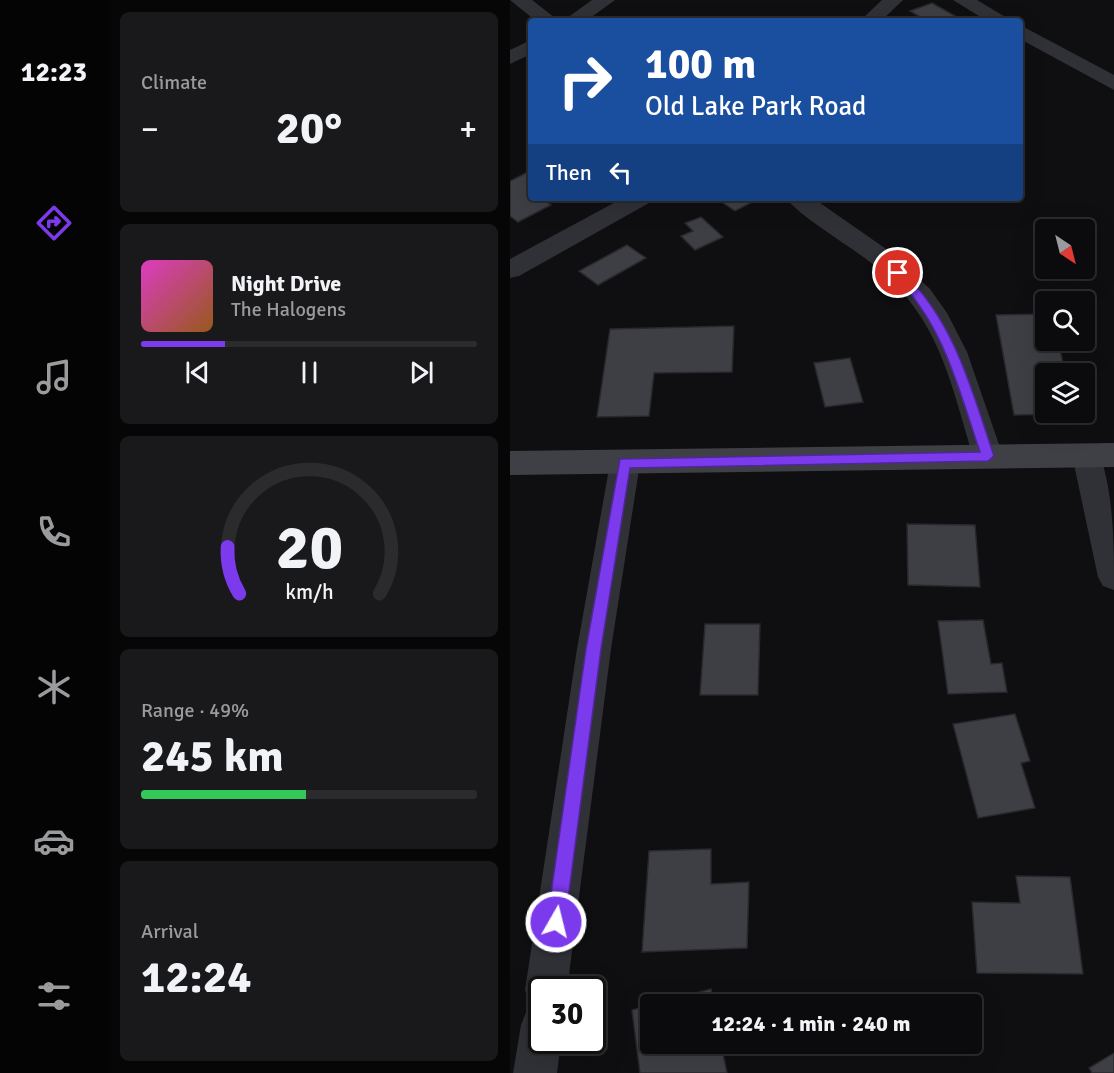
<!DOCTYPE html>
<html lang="en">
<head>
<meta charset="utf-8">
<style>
	body { margin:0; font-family:Signika,sans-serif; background:#19191b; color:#f1f3f6; height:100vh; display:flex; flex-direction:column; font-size:22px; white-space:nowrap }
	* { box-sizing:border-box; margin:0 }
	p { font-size:20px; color:#9a9b9d }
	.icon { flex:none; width:33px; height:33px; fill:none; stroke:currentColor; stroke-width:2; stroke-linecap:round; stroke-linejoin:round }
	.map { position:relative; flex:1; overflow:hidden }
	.drawer { display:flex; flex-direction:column; gap:12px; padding:12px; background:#060607; width:402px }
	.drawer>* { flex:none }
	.banner { position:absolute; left:18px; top:18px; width:495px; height:183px; border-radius:6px; box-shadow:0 6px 24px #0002,0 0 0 2px #2b2b2e; background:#1a4fa0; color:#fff; overflow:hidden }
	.needle { width:39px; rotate:145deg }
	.fabs { position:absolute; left:525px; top:219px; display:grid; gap:12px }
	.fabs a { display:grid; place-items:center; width:60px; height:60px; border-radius:6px; background:#0b0b0d; box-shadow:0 6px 24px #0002,0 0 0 2px #2b2b2e; font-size:30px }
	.speed { position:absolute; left:18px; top:976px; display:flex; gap:12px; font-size:30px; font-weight:700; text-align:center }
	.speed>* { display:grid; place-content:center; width:78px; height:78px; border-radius:50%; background:#0b0b0d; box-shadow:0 6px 24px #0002,0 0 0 2px #2b2b2e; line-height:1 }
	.speed .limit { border:3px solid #111; border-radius:9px; background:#fff; color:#111 }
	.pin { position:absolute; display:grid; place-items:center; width:51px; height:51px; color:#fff; margin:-26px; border:3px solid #fff; border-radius:50%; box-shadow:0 2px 6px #0007 }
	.me { position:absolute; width:66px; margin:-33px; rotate:8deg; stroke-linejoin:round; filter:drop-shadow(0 0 4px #0008) }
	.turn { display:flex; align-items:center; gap:21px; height:126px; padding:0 18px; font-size:27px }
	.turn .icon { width:78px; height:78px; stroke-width:2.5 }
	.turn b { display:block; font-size:42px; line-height:51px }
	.then { display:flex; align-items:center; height:57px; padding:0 18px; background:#0003; gap:12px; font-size:22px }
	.big { font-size:45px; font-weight:800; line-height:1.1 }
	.drawer .widget { flex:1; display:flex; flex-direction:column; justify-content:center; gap:9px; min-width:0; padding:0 21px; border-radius:9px; background:#19191b }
	.drawer .dial { align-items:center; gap:0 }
	.dial svg { height:156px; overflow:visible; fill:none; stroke:#2b2b2e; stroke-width:7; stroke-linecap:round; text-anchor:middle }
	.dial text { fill:#f1f3f6; stroke:none }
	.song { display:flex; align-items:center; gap:18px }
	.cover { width:72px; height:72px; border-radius:9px; background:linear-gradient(135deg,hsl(310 70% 55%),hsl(30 70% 35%)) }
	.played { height:6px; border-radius:3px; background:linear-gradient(90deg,#7c3aed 25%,#2b2b2e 25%) }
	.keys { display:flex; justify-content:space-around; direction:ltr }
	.heat { display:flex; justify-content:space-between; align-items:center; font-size:33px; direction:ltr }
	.charge { height:9px; border-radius:4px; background:linear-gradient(90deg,#34c759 49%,#2b2b2e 0) }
	.trip { position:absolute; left:130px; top:994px; width:342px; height:60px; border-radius:6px; background:#0b0b0d; box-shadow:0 6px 24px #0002,0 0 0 2px #2b2b2e; font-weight:800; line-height:60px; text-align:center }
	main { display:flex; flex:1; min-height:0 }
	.tab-bar { display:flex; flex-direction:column; width:108px; justify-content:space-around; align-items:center; background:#040405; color:#9a9b9d }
	.tab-bar .icon { width:42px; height:42px }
	.tab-bar .current { color:#7c3aed }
	.tab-bar b { font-size:27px; color:#f1f3f6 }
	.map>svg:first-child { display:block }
</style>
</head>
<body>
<main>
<nav class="tab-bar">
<b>12:23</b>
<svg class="icon current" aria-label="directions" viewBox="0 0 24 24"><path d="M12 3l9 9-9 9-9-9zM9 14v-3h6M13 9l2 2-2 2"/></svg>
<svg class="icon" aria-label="music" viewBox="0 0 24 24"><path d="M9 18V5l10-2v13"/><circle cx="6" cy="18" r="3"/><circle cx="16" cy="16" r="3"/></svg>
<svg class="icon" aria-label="phone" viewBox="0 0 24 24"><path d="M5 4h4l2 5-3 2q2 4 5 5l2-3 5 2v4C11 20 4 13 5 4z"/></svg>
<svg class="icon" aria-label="climate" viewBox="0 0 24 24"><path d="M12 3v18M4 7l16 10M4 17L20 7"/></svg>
<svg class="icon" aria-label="car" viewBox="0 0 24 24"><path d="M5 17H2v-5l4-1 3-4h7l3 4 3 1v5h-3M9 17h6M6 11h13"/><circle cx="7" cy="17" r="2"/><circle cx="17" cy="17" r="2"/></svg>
<svg class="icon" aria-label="filters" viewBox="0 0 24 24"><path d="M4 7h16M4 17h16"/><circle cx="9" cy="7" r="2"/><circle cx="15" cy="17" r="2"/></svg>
</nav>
<section class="drawer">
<div class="widget"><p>Climate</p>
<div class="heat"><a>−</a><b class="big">20°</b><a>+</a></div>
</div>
<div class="widget">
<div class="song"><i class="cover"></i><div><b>Night Drive</b><p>The Halogens</p></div></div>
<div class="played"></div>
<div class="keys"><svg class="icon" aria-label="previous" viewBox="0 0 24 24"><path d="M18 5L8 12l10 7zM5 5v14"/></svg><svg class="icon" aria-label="pause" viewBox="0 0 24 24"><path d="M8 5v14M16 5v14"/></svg><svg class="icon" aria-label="next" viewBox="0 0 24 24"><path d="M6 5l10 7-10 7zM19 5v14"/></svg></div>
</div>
<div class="widget dial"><svg viewBox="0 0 100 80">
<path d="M14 69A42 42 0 1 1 86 69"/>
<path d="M14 69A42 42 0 0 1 8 45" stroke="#7c3aed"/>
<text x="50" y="56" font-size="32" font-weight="700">20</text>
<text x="50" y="72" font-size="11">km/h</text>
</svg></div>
<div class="widget"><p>Range · 49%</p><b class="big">245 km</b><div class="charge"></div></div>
<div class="widget"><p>Arrival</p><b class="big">12:24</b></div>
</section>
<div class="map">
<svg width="604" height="1073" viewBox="0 0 604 1073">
	<rect width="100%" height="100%" fill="#0f0f11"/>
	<g fill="#3e3f44" stroke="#29292d" stroke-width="1.5">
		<polygon points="422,3 454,21 417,21 400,11"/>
		<polygon points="20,171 21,198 31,198 41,205 8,222 0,216 0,181"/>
		<polygon points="206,198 246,198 248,199 225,211"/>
		<polygon points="191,217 213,237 185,250 171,236 183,231 175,223"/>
		<polygon points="117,245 136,258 88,285 69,271"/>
		<polygon points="536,314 536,340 548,340 553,363 540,363 543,374 536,374 536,412 551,414 504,415 486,315"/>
		<polygon points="224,326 222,372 144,373 139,416 87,417 100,329"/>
		<polygon points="340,358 353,402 315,407 304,363"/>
		<polygon points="397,524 465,525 470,587 398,585"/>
		<polygon points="473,620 481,664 492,663 497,692 438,694 428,621"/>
		<polygon points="195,624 250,624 248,695 190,695"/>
		<polygon points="505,714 520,761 511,763 525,808 468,818 443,724"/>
		<polygon points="201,849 201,884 239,882 237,948 132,952 139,851"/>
		<polygon points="506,876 560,877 573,974 467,973 462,902 510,903"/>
		<polygon points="201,989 204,1005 142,1005"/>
		<polygon points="141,1005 141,1044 211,1044 217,1073 130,1073 122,1010"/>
		<polygon points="604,1053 604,1073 582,1073 579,1068"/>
	</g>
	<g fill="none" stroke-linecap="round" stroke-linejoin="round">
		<g fill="#303136" fill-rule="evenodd">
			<polygon points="0,0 22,0 49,21 26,21"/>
			<polygon points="82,0 105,0 76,21 53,21"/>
			<polygon points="372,0 393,0 371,21 350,21"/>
			<polygon points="443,0 467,0 502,21 477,21"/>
			<polygon points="510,25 604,75 604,90 510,39"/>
			<polygon points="21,40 21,54 0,64 0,50"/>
			<polygon points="113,198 143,198 139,203 9,276 0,278 0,259"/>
			<path d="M276 198H303L379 251 420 289 437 313 457 352 493 456 488 464 478 467 468 464 463 456C439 377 429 316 360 262 340 246 289 216 276 198Z"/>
			<path d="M577 444 587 447C604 489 604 544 604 590L593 586 588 577 562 455 567 447Z"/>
			<polygon points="115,452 126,455 130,463 101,649 57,990 32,990 32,1041 51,1041 47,1073 3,1073 11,1025 17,1010 25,1006 21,1005 15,990 67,649 100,463 104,455"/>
		</g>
		<polygon fill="#3e4046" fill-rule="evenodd" points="604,443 604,467 0,475 0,451"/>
	</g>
	<path fill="#7c3aed" stroke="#51269a" stroke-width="1.5" d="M384 270H391C445 322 461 388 484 456L478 461 120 468 91 649 55 922 52 928 46 931 40 928 37 922 76 649 110 459 470 452C448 387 434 325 384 275Z"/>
</svg>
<div class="fabs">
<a><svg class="needle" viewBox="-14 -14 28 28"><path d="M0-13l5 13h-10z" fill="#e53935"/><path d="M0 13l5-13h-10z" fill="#9a9b9d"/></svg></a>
<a><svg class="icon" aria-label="search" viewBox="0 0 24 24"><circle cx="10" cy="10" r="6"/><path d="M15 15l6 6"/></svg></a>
<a><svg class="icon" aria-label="layers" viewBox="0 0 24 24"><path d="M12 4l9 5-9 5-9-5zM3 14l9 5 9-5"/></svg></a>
</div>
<div class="speed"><div class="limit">30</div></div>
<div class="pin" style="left:388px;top:273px;background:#d93025"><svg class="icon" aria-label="arrive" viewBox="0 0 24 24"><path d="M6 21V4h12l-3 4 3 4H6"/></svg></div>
<svg class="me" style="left:46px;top:922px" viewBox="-20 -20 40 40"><circle r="17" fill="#7c3aed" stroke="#fff" stroke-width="3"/><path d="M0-11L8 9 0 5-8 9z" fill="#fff"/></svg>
<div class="trip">12:24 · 1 min · 240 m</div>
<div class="banner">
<div class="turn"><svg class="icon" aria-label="right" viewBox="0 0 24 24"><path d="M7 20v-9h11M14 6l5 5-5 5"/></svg><div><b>100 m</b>Old Lake Park Road</div></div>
<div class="then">Then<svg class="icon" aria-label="left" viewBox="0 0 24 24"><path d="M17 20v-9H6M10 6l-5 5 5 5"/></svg></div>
</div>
</div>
</main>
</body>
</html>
